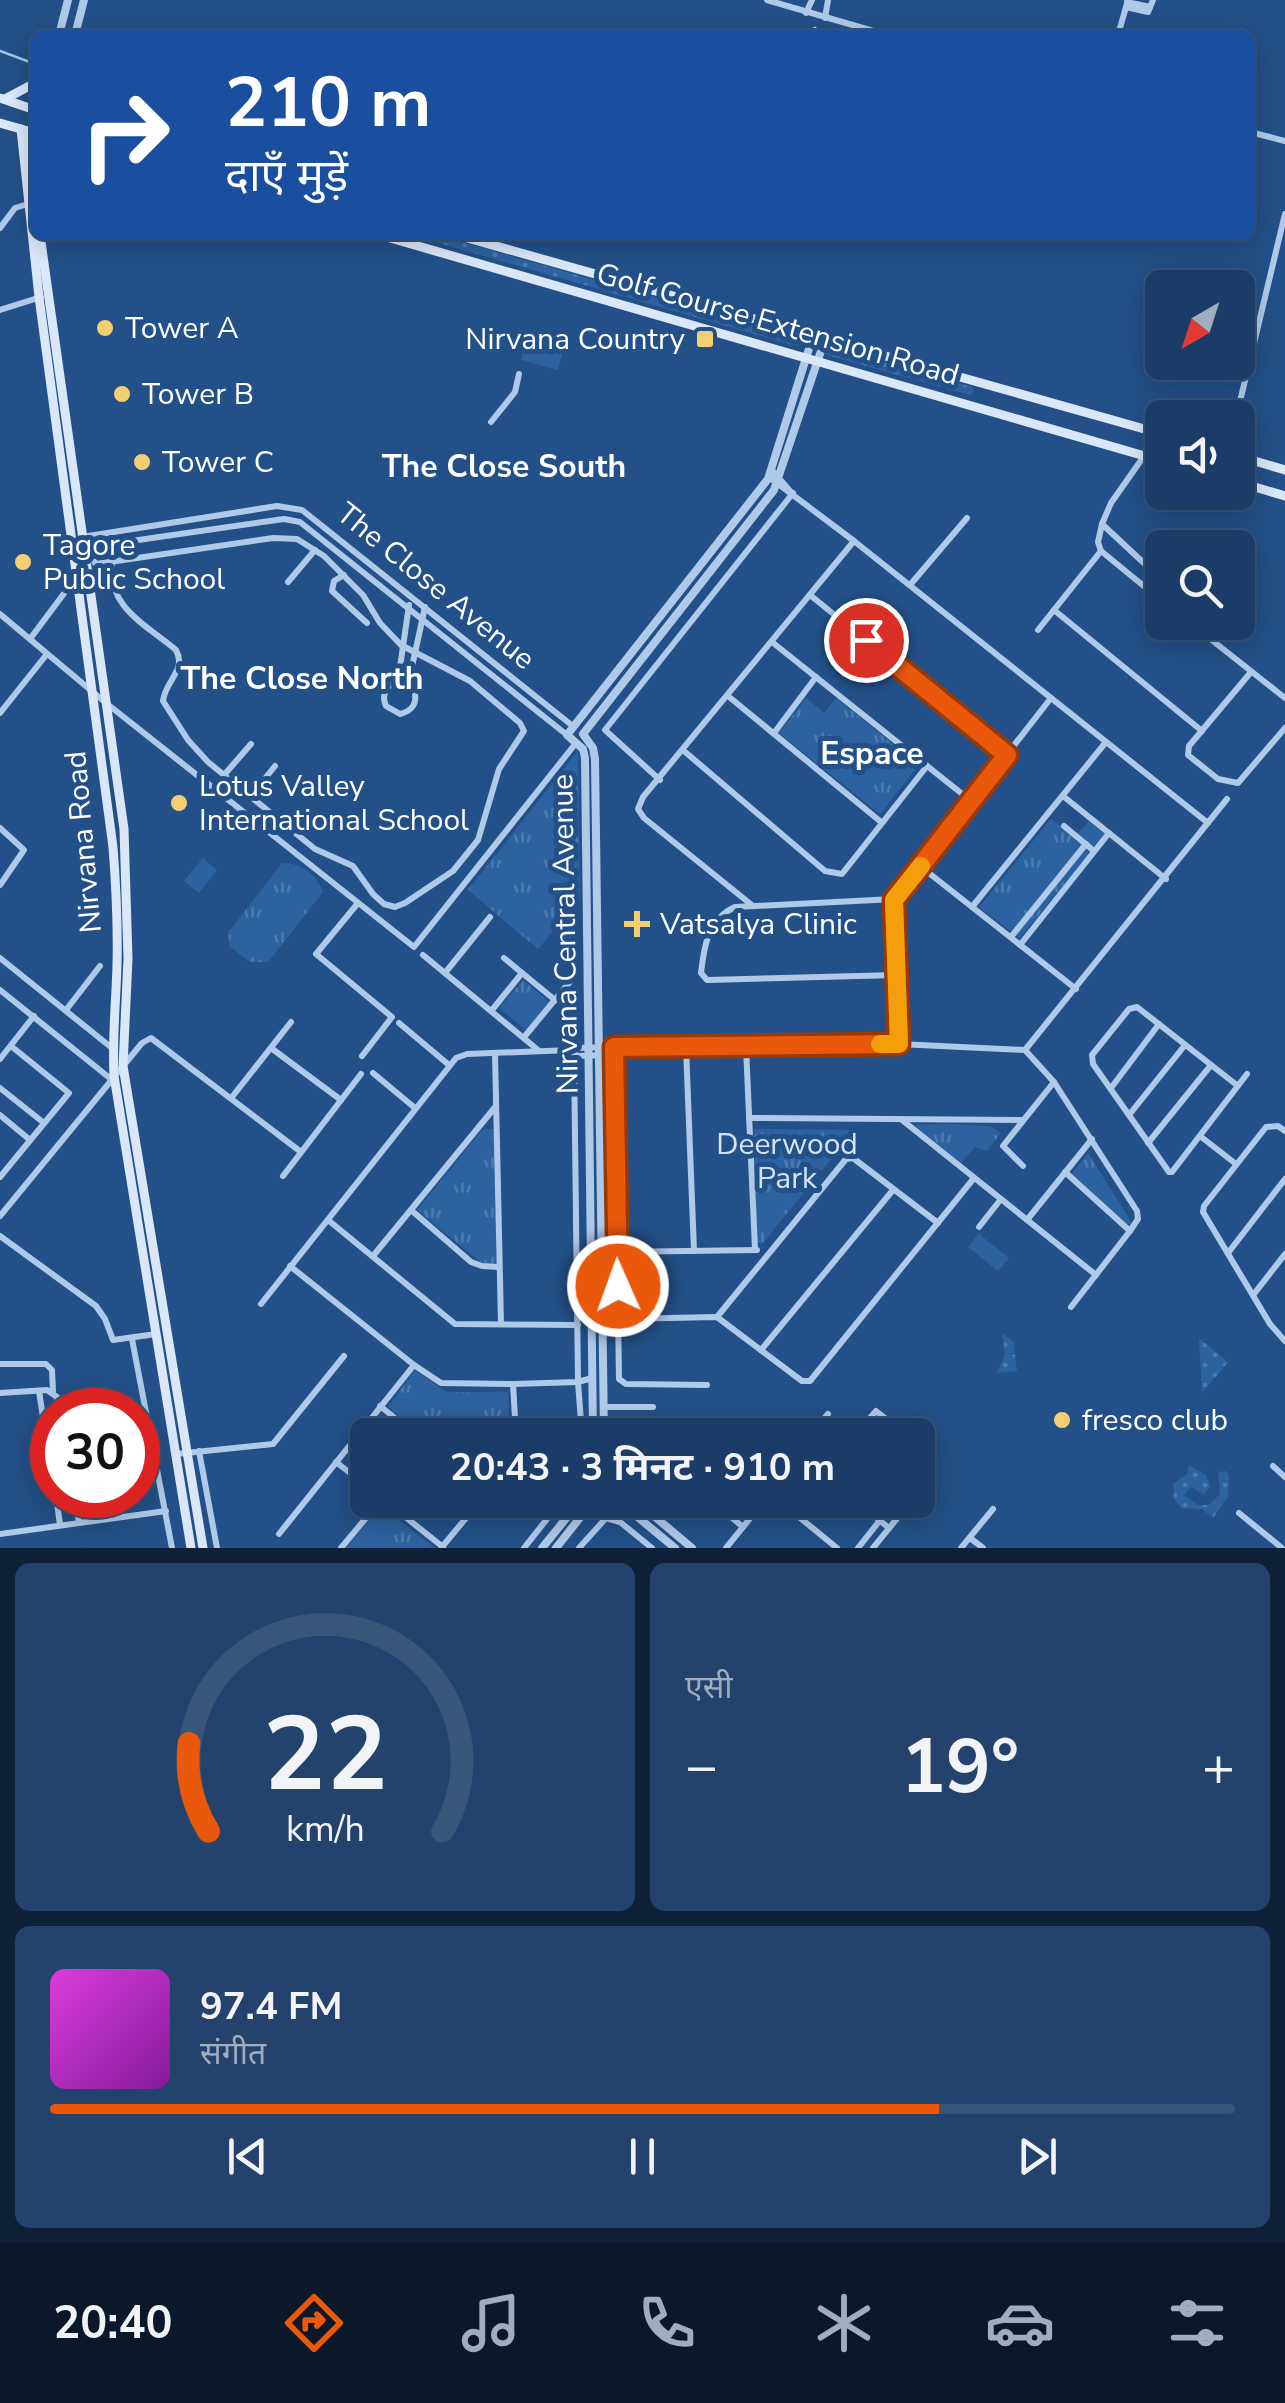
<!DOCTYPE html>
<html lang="hi">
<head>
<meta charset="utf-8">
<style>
	body { margin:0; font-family:"Nunito Sans","Noto Sans Devanagari",sans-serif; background:#23436c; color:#f1f3f6; height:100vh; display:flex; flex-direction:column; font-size:38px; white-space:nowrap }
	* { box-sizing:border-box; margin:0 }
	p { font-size:32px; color:#9fadbf }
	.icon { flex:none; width:55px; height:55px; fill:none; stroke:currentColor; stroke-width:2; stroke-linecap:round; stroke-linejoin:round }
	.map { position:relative; height:1548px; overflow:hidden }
	.panel { display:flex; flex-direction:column; gap:15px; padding:15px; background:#0e2138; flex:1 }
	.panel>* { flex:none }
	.hud { position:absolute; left:30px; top:30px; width:1225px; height:210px; border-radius:15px; box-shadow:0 5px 25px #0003,0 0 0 2px #38567a; background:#1a4fa0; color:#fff; overflow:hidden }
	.needle { width:65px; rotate:219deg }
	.controls { position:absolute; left:1145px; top:270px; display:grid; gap:20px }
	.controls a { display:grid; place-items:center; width:110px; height:110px; border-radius:15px; background:#1a3c66; box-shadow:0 5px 25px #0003,0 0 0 2px #38567a; font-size:50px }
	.speed { position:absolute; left:30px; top:1388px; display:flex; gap:20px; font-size:50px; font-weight:700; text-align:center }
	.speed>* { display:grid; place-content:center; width:130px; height:130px; border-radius:50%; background:#1a3c66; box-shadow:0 5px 25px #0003,0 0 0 2px #38567a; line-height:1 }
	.speed .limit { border:15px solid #d22; background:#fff; color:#111 }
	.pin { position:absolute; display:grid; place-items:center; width:85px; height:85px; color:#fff; margin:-42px; border:5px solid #fff; border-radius:50%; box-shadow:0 2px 10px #0007 }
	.me { position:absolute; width:110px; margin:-55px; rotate:358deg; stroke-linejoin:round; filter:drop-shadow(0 0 8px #0008) }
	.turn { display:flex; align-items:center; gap:35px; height:210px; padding:0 30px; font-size:45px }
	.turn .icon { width:130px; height:130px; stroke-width:2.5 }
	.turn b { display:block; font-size:70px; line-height:85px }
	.big { font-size:75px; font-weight:700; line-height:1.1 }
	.panel .tile { flex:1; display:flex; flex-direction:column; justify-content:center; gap:15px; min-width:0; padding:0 35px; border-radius:15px; background:#23436c }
	.panel .dial { align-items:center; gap:0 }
	.dial svg { height:260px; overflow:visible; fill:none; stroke:#38567a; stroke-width:7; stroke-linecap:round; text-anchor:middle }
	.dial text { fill:#f1f3f6; stroke:none }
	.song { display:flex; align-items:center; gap:30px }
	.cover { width:120px; height:120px; border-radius:15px; background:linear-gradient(135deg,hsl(300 70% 55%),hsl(290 70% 35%)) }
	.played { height:10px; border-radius:5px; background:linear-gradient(90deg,#ea580c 75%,#38567a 75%) }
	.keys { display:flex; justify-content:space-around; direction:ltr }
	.heat { display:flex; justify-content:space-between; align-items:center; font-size:55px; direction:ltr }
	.panel .tiles { flex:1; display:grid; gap:15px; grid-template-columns:1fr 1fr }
	.tile:last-child { grid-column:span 2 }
	.trip { position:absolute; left:350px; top:1418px; width:585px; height:100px; border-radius:15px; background:#1a3c66; box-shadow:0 5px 25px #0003,0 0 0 2px #38567a; font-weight:700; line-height:100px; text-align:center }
	.tab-bar { display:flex; height:160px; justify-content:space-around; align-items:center; background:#0a1829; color:#9fadbf }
	.tab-bar .icon { width:70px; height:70px }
	.tab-bar .active { color:#ea580c }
	.tab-bar b { font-size:45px; color:#f1f3f6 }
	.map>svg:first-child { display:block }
</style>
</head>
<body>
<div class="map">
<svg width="1285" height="1548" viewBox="0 0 1285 1548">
	<defs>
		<pattern id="grass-dots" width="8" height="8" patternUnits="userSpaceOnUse" patternTransform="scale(2.5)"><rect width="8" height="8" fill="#2d62a0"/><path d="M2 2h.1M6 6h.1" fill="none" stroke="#4c7aae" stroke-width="1.8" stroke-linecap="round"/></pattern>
		<pattern id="park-tufts" width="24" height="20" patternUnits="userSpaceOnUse" patternTransform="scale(2.5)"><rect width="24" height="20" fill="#2d62a0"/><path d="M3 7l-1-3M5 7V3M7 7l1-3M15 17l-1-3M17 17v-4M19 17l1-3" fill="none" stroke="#4c7aae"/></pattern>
	</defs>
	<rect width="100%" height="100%" fill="#235088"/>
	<g fill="url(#grass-dots)">
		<polygon points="411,235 437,235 801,339 804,344 796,346"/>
		<polygon points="830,346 972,387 974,392 970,395 827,355 824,348"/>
		<polygon points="1002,1333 1014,1342 1015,1353 1005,1354 1015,1354 1017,1371 997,1373 1005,1355"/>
		<polygon points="1199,1338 1228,1362 1202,1393"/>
		<polygon points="1189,1465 1206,1475 1210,1486 1204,1494 1191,1487 1184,1495 1198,1505 1209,1505 1220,1494 1218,1472 1226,1471 1229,1475 1228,1497 1213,1518 1202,1509 1181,1508 1174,1499 1173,1484 1187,1474"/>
	</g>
	<g fill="url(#park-tufts)">
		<polygon points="806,698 824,713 836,698 919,765 880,814 779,733"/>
		<polygon points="578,751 580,899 538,949 468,890"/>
		<polygon points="1051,819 1075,837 1089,821 1105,834 1020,938 979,907"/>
		<path d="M282 863C302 863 316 874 323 892L268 962H250L230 947 228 933Z"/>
		<polygon points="523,980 550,1002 526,1030 499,1008"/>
		<polygon points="951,1124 990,1126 1001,1133 987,1151 975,1147 960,1164 916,1130 915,1125"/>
		<polygon points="483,1129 495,1129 497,1263 483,1264 417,1210"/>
		<polygon points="754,1129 855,1130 762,1244 757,1242"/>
		<polygon points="1088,1153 1132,1223 1126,1225 1071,1175"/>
		<polygon points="415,1370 446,1392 508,1392 510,1435 424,1435 388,1407"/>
		<polygon points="381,1506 435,1548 346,1548"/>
	</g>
	<g fill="#2d62a0">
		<polygon points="526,341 563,351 558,370 521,360"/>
		<polygon points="203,858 217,870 199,893 184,881"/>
		<polygon points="518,911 544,931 535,943 509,922"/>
		<polygon points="979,1234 1009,1258 998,1271 968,1247"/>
	</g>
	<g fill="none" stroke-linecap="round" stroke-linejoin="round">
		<polyline stroke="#a3c5ea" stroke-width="2.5" points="0,51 35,64"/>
		<g stroke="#afcae9" stroke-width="6">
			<polyline points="767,0 887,35"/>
			<polyline points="1127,2 1150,7"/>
			<polyline points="1126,7 1148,12 1153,0"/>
			<polyline points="806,13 812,0"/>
			<polyline points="825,18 828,0"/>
			<polyline points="811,35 815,30"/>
			<polyline points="1118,35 1128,0"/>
			<polyline points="1250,132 1285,141"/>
			<polyline points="0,228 15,208 28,204"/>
			<polyline points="0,310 41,297"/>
			<polyline points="1236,418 1285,214"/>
			<polyline points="491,422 515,392 519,374"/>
			<polyline points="1144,456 1111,503 1102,524 1162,580"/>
			<polyline points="771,469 790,491"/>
			<polyline points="769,477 854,541 1208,823"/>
			<polyline points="1102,524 1098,542 1101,551 1162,601"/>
			<polyline points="82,537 277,506 302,510 574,727"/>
			<polyline points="83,548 284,519 300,522 567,735"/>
			<path d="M85 556 92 558 96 564 103 563 273 538 297 539 324 556 363 595 380 623 401 645 470 681 520 723 524 731 499 769 478 840 453 871 405 903 395 907 384 904 373 894 353 866 315 849 208 762 188 740 163 701C165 681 187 670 176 650 144 623 108 608 112 563"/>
			<polyline points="344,575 334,581 332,591 367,623"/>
			<polyline points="288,582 315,550"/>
			<polyline points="910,585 967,518"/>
			<polyline points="810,595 1007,755"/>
			<path d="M409 605 398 681C386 685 381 695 386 706L400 714C413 711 418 702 414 690L408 685 425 607"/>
			<polyline points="1054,610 1202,731"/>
			<polyline points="0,614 106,703 414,947 576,743"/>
			<polyline points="1189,622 1285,698"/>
			<polyline points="1038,630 1101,551"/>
			<polyline points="30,639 77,576"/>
			<polyline points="772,642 971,801"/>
			<polyline points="1251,672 1189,746 1188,755 1218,779 1238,783 1285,728"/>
			<polyline points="728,696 881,822"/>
			<polyline points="0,713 47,654"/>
			<polyline points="774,733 816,677"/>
			<polyline points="684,751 825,871 842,874 927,766"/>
			<polyline points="224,775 251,744"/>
			<polyline points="660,780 605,730 793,493"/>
			<polyline points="251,796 275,766"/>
			<polyline points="1063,796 1166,879"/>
			<polyline points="1064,826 1094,851"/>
			<polyline points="0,828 24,850 0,885"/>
			<polyline points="920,866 1076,989"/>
			<path d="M894 899 735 907C708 919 704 946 701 973L707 980 897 975"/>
			<polyline points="358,903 316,954 392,1017 362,1056"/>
			<polyline points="753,906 644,818 638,809 643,797 854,541"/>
			<polyline points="972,907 1106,742"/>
			<polyline points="1011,937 1086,844"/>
			<polyline points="1020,945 1109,833"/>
			<polyline points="423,955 538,1050"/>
			<polyline points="0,958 112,1048"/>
			<polyline points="504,958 555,1000"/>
			<polyline points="445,973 490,917"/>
			<polyline points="0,990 111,1079"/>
			<polyline points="66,1010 100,966"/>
			<polyline points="492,1010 522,973"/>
			<polyline points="399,1023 449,1065"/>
			<polyline points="525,1036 573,978"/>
			<polyline points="899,1044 894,899 1051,698"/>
			<polyline points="686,1047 694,1251"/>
			<polyline points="746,1047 755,1249"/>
			<polyline points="271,1048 341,1100"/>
			<polyline points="1025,1050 1227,799"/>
			<polyline points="574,1053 576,1048 608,1047 614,1051"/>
			<polyline points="495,1054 501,1324"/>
			<polyline points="574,1054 578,1382 582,1435"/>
			<polyline points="0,1059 34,1016"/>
			<polyline points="373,1073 415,1108"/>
			<polyline points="1238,1086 1137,1007 1129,1009 1092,1055 1093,1064 1169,1172 1172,1172 1247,1074"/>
			<polyline points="0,1088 44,1123"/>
			<polyline points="1111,1088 1159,1024"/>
			<polyline points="232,1097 291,1022"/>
			<polyline points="0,1115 30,1140"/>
			<polyline points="1129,1115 1185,1045"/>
			<polyline points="749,1118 1023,1120"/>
			<polyline points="902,1120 1096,1275"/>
			<polyline points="1285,1131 1278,1126 1266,1127 1204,1206 1203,1212 1270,1324 1285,1341"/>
			<polyline points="1200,1136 1236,1164"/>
			<polyline points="1148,1143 1211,1065"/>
			<polyline points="1023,1166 1003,1146 1054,1082"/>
			<polyline points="1065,1172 1130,1231"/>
			<polyline points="283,1176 361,1074"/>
			<polyline points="0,1177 69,1093 11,1046"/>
			<polyline points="411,1210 471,1262 482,1266 499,1267"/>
			<polyline points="0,1216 142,1043 151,1038 301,1152"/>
			<polyline points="328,1220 455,1324 578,1325"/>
			<polyline points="1027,1220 1092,1139"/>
			<polyline points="979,1227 1001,1199"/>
			<polyline points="0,1236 96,1306 105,1319 113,1340 156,1334"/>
			<polyline points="616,1252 757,1250"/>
			<polyline points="1228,1253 1285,1179"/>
			<polyline points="373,1256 496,1106"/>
			<polyline points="290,1266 414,1365 441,1383 513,1384 578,1382 592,1378"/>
			<polyline points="1254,1294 1285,1254"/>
			<polyline points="261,1304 456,1058 467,1054 571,1050 577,1056 608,1055 615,1051"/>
			<polyline points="600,1316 615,1316 620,1319 717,1317 802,1381 810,1381 974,1178"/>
			<polyline points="717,1317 846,1159 853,1158 938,1223"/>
			<polyline points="591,1324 615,1324 619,1320"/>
			<polyline points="132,1339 172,1548"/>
			<polyline points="761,1350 893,1190"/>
			<polyline points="0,1364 46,1364 52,1370 53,1392"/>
			<polyline points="513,1384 516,1435"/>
			<polyline points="707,1385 626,1384 619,1379 614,1047 899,1044 1025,1050 1054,1082 1137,1211 1138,1219 1130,1231 1071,1307"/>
			<polyline points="39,1391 52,1476"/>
			<polyline points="0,1393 47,1390 57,1397 59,1410"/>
			<polyline points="380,1406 416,1435"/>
			<polyline points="604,1407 653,1407"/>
			<polyline points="811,1435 828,1414"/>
			<polyline points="855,1435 876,1411 907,1435"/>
			<polyline points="199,1451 217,1548"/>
			<polyline points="176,1454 273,1444 344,1356"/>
			<polyline points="336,1462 368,1487"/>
			<polyline points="1273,1466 1285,1477"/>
			<polyline points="918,1492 918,1494"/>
			<polyline points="56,1495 60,1525"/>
			<polyline points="74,1495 79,1522"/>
			<polyline points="384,1500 443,1547"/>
			<polyline points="711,1500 743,1527"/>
			<polyline points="855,1500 889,1528"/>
			<polyline points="659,1504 662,1500"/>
			<polyline points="1239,1513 1282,1548"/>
			<polyline points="799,1517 837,1548"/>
			<polyline points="0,1534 166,1511"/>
			<polyline points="279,1534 414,1365"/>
			<polyline points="970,1538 983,1548"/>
			<polyline points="442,1547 481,1500"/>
			<polyline points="341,1548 381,1500"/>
			<polyline points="524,1548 562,1500"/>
			<polyline points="579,1548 606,1518 620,1522 652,1548"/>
			<polyline points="726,1548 765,1500"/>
			<polyline points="858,1548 896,1500"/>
			<polyline points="873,1548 912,1500"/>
			<polyline points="961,1548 993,1509"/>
		</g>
		<g stroke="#afcae9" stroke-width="8">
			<polyline points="59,35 68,0"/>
			<polyline points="75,35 84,0"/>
			<polyline points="593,1435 585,758 583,749 567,735 768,479 813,336"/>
			<polyline points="604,1435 595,759 593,748 583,734 774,490 825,339"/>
			<polyline points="617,1500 675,1548"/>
			<polyline points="635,1500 692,1548"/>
			<polyline points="542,1548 581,1500"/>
			<polyline points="556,1548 594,1500"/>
		</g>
		<g stroke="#d9e7f8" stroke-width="9">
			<polyline points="0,98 35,110"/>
			<polyline points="5,99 35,83"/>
			<polyline points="0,123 35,133"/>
			<path d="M21 129 39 297 113 847C116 886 118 925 117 965 116 1002 112 1038 114 1076L191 1548"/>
			<polyline points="28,131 35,189"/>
			<polyline points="40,235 124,829 128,959 123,1066 203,1548"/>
			<polyline points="380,235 1162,461"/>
			<polyline points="457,235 1162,434"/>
			<polyline points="1238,456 1285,470"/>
			<polyline points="1238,482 1285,496"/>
		</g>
	</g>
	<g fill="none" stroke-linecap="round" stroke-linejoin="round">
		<defs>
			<polyline id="route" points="618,1286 614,1047 899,1044 894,900 1007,755 866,640"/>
		</defs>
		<use href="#route" stroke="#983908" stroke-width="25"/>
		<use href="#route" stroke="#ea580c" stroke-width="18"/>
		<polyline stroke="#f59e0b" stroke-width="18" points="880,1044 899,1044 894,900 921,866"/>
	</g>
	<g fill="#f5ce72" stroke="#235088" stroke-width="4">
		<circle cx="105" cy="328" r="10"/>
		<rect x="695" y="329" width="20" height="20" rx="5"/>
		<circle cx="122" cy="394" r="10"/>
		<circle cx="142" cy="462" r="10"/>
		<circle cx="23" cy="562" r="10"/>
		<circle cx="179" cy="803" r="10"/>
		<path d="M632 909h10v10h10v10h-10v10h-10v-10h-10v-10h10z"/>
		<circle cx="1062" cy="1420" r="10"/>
	</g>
	<g text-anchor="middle" stroke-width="10" stroke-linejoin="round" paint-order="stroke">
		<g font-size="30" fill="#fff" stroke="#235088">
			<text transform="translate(778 324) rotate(16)" y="10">Golf Course Extension Road</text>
			<text transform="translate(436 586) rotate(39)" y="10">The Close Avenue</text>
			<text transform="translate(83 842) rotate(-95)" y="10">Nirvana Road</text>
			<text transform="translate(565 934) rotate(-91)" y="10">Nirvana Central Avenue</text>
		</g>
		<g font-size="30" fill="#fff" stroke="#235088" text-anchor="start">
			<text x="125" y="338">Tower A</text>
			<text x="685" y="349" text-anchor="end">Nirvana Country</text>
			<text x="142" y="404">Tower B</text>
			<text x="162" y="472">Tower C</text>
			<text x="43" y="555">Tagore<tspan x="43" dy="34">Public School</tspan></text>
			<text x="199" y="796">Lotus Valley<tspan x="199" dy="34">International School</tspan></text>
			<text x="660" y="934">Vatsalya Clinic</text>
			<text x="1082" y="1430">fresco club</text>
		</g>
		<g font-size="30" fill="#d3e4f7" stroke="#235088">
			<text x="787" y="1154">Deerwood<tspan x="787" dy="34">Park</tspan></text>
		</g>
		<g font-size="32" font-weight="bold" fill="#fff" stroke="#235088">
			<text x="504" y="477">The Close South</text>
			<text x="302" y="689">The Close North</text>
			<text x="872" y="764">Espace</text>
		</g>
	</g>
</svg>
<div class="controls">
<a><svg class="needle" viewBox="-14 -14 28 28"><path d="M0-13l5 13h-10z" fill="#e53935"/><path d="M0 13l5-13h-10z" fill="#9fadbf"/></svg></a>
<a><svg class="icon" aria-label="sound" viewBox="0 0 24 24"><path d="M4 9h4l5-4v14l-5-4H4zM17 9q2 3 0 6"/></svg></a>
<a><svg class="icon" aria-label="search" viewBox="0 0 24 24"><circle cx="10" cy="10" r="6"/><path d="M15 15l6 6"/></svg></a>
</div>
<div class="speed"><div class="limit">30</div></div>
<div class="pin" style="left:866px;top:640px;background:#d93025"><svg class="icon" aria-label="arrive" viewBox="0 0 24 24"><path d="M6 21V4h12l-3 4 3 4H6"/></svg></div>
<svg class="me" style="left:618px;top:1286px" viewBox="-20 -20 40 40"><circle r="17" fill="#ea580c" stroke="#fff" stroke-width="3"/><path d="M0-11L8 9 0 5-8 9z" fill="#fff"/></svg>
<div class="trip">20:43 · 3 मिनट · 910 m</div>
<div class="hud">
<div class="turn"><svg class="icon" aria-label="right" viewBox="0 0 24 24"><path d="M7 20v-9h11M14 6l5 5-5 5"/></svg><div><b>210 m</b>दाएँ मुड़ें</div></div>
</div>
</div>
<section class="panel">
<div class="tiles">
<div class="tile dial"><svg viewBox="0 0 100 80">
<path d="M14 69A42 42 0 1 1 86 69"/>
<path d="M14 69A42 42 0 0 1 8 42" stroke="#ea580c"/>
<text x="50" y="56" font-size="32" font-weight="700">22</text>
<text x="50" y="72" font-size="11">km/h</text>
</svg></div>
<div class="tile"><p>एसी</p>
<div class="heat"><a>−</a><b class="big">19°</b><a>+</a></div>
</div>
<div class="tile">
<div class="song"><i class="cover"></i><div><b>97.4 FM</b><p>संगीत</p></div></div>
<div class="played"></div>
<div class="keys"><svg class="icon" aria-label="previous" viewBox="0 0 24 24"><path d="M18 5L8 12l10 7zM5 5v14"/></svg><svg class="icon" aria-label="pause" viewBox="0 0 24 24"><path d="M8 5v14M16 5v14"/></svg><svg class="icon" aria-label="next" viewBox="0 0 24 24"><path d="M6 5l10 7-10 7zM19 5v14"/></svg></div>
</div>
</div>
</section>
<nav class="tab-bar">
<b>20:40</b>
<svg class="icon active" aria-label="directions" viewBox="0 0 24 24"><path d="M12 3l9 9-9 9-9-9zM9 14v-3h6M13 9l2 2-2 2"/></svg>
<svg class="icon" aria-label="music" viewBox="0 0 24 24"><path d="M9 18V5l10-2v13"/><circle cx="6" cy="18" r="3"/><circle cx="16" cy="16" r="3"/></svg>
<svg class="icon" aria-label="phone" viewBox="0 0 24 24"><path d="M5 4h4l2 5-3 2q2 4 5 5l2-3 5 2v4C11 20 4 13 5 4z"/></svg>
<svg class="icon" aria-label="climate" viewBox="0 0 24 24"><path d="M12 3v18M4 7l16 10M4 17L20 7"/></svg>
<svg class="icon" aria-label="car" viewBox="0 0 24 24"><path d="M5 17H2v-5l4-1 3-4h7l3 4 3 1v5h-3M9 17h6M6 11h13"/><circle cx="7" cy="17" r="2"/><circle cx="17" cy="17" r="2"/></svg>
<svg class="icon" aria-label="filters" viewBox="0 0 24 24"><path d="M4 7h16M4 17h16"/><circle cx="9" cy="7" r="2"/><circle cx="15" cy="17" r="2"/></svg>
</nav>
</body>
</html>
